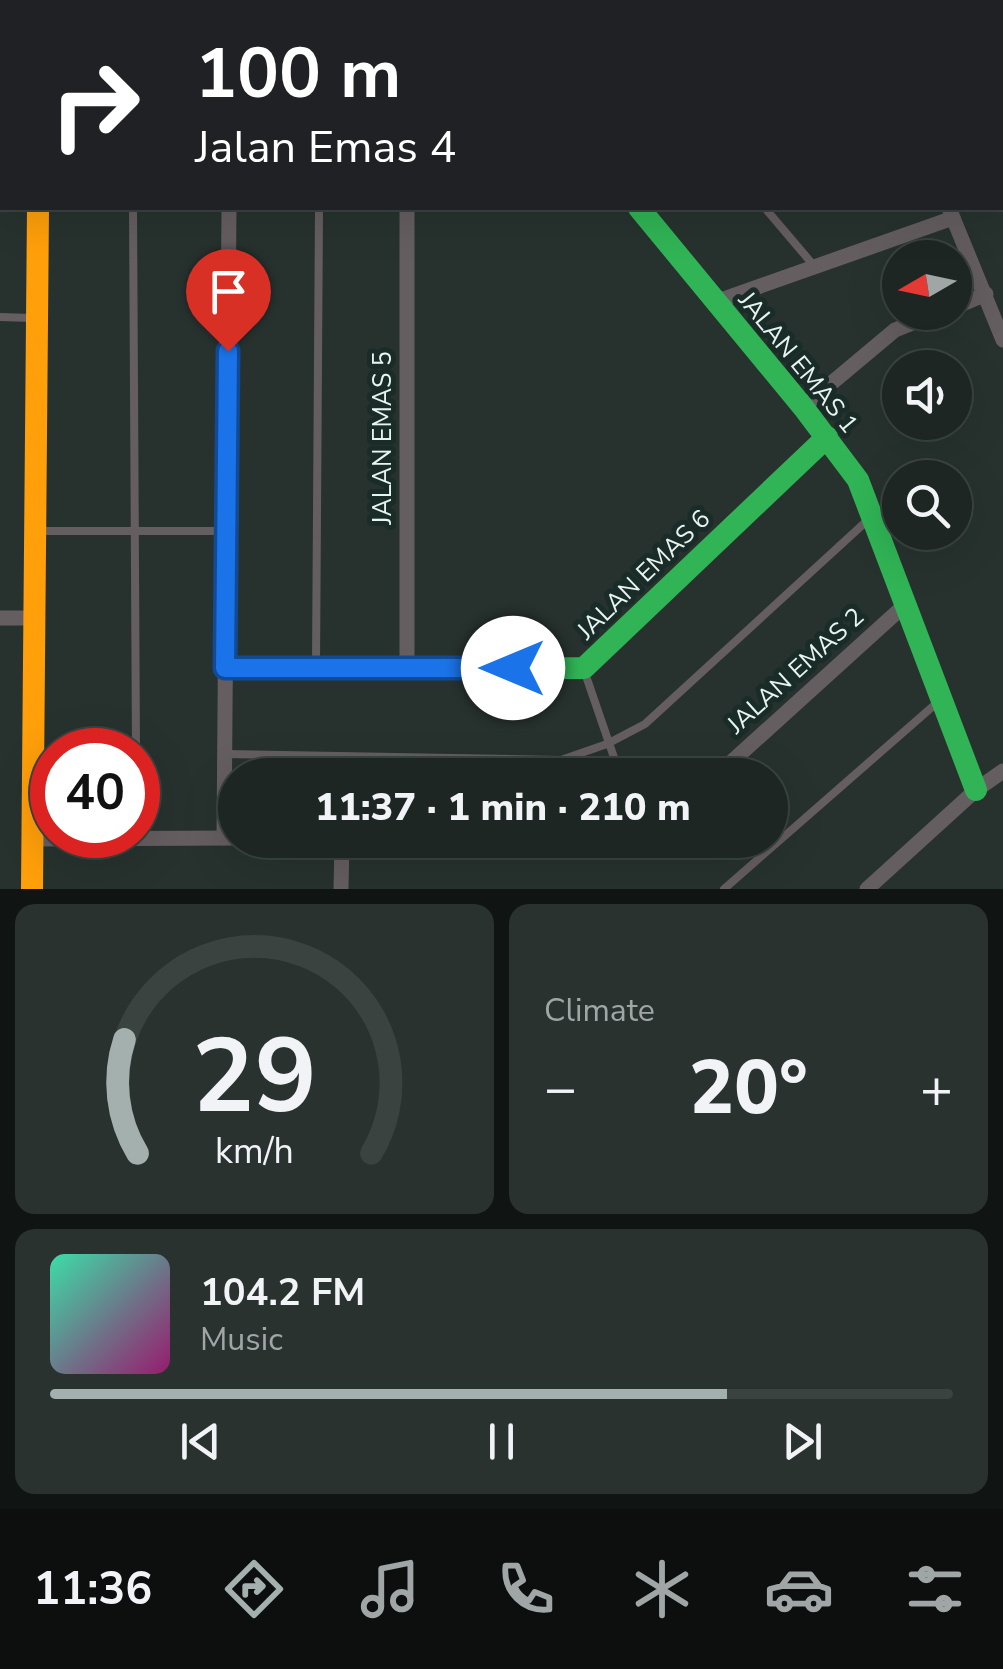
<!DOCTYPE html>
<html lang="en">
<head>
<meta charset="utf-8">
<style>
	body { margin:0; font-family:"Nunito Sans",sans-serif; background:#2a3230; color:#f1f3f6; height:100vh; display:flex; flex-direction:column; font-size:38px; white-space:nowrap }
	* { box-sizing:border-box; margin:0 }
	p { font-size:32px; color:#a0a5a6 }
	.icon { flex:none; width:55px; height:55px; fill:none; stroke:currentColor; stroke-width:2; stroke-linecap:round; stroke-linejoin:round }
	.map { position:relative; height:889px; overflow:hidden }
	.drawer { display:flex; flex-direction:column; gap:15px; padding:15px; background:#101513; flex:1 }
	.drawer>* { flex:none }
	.hud { position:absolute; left:0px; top:0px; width:1005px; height:210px; box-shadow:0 10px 40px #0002,0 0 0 2px #3b4341; background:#202124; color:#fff; overflow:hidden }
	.needle { width:65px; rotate:261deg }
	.buttons { position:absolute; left:882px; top:240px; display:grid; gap:20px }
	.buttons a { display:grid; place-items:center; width:90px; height:90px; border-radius:50%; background:#1d2623; box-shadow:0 10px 40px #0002,0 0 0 2px #3b4341; font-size:50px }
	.speed { position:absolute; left:30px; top:728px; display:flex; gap:20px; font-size:50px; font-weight:700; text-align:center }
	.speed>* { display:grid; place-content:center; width:130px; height:130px; border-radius:50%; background:#1d2623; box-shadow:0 10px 40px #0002,0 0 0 2px #3b4341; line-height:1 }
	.speed .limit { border:15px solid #d22; background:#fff; color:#111 }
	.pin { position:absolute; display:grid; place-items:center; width:85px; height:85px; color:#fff; margin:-102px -42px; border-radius:50% 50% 50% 0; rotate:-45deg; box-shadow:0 0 10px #0007 }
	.pin .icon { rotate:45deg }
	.me { position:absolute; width:110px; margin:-55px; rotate:270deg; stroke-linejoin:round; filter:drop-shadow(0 0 8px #0008) }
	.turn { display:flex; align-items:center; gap:35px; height:210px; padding:0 30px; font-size:45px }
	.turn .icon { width:130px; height:130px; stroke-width:2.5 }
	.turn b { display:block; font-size:70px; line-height:85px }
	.big { font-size:75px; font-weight:800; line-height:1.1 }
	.drawer .widget { flex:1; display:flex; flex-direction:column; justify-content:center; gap:15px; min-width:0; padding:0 35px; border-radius:20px; background:#2a3230 }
	.drawer .dial { align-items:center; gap:0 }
	.dial svg { height:260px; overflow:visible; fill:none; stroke:#3b4341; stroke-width:7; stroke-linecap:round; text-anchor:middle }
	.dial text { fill:#f1f3f6; stroke:none }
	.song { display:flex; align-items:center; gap:30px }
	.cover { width:120px; height:120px; border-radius:15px; background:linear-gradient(135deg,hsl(160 70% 55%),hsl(320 70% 35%)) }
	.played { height:10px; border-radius:5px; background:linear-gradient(90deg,#a4b0ad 75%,#3b4341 75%) }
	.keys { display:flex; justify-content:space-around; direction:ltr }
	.heat { display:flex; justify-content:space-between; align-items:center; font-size:55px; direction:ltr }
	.drawer .tiles { flex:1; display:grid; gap:15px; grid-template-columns:1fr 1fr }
	.widget:last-child { grid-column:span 2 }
	.trip { position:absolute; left:218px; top:758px; width:570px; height:100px; border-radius:50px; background:#1d2623; box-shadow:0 10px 40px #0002,0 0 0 2px #3b4341; font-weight:800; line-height:100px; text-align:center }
	.tab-bar { display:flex; height:160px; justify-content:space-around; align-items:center; background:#0c0f0e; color:#a0a5a6 }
	.tab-bar .icon { width:70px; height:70px }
	.tab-bar .selected { color:#a4b0ad }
	.tab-bar b { font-size:45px; color:#f1f3f6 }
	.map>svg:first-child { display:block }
</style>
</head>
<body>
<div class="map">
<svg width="1003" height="889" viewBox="0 0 1003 889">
	<rect width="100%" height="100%" fill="#27322f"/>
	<polygon fill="#404947" stroke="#656e6c" stroke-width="2.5" points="682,0 767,0 768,2 681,2"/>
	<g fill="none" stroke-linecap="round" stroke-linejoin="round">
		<g stroke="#655e61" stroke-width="8">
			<polyline points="344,0 344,2"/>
			<polyline points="590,0 592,2"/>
			<polyline points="979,0 979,2"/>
			<polyline points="133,208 136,750"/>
			<polyline points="765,208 815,267"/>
			<polyline points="0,317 33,318"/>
			<polyline points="36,531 226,531"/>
			<polyline points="316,664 319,208"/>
			<polyline points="585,673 620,775"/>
			<polyline points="224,754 561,760 607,744 645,724 870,518"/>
			<polyline points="724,889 939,701"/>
		</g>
		<g stroke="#655e61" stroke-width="15">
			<polyline points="882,0 883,2"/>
			<polyline points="40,2 40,0"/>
			<polyline points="407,208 407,669"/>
			<polyline points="949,208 1003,340"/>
			<polyline points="715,302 953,218"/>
			<polyline points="955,307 986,294"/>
			<polyline points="803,407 895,330 940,312"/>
			<polyline points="0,618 34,618"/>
			<polyline points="717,775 907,603"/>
			<polyline points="224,838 229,208"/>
			<polyline points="32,839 235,838"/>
			<polyline points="497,840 592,840"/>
			<polyline points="341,889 342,840"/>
			<polyline points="867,889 976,790 1003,771"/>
		</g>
		<g stroke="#30b455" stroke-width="22">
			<polyline points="639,208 803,407 858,480 976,790"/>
			<polyline points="225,669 584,668 827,437"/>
		</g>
		<polyline stroke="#ff9f0a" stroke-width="22" points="32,889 38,208"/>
	</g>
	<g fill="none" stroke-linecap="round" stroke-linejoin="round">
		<defs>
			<polyline id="route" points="228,351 225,668 513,668"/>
		</defs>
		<use href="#route" stroke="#114b97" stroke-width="25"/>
		<use href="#route" stroke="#1a73e8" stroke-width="18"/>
	</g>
	<g text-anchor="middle" stroke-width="10" stroke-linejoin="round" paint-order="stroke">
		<g font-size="25" fill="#e8f4f1" stroke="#192c28">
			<text transform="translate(799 362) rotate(51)" y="9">JALAN EMAS 1</text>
			<text transform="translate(382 438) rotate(-90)" y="9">JALAN EMAS 5</text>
			<text transform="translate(643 574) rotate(-44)" y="9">JALAN EMAS 6</text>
			<text transform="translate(795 670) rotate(-42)" y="9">JALAN EMAS 2</text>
		</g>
	</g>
</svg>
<div class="buttons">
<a><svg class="needle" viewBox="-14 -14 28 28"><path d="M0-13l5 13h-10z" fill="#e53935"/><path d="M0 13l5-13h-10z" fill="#a0a5a6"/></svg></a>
<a><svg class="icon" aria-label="sound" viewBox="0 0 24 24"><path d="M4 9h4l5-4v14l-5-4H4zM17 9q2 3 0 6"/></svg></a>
<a><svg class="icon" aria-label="search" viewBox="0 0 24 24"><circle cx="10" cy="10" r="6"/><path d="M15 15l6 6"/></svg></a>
</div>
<div class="speed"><div class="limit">40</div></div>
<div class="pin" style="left:228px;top:351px;background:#d93025"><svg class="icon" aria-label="arrive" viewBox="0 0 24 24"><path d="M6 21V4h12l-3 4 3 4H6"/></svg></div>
<svg class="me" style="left:513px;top:668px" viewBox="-20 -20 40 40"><circle r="19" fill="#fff"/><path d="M0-13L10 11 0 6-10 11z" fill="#1a73e8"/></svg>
<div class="trip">11:37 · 1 min · 210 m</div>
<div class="hud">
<div class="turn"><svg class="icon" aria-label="right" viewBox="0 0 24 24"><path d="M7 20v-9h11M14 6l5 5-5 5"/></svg><div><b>100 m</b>Jalan Emas 4</div></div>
</div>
</div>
<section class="drawer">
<div class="tiles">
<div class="widget dial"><svg viewBox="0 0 100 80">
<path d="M14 69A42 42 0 1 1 86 69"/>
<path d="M14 69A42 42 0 0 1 10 34" stroke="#a4b0ad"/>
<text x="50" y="56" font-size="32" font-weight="700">29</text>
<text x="50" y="72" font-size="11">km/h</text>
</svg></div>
<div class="widget"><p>Climate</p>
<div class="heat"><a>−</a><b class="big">20°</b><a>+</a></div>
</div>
<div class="widget">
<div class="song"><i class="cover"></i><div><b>104.2 FM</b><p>Music</p></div></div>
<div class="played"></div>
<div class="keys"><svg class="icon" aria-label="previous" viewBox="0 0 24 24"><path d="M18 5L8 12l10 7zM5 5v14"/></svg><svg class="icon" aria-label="pause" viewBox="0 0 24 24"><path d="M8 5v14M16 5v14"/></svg><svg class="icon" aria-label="next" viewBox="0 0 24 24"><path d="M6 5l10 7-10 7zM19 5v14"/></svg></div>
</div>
</div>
</section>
<nav class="tab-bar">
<b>11:36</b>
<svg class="icon selected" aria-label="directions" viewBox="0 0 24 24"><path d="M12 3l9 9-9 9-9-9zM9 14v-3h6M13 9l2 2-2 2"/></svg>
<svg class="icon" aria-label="music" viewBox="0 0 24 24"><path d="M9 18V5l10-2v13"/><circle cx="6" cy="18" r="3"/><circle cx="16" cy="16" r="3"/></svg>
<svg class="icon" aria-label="phone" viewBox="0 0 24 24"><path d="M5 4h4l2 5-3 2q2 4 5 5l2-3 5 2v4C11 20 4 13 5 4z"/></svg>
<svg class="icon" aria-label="climate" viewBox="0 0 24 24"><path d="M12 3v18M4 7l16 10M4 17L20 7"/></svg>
<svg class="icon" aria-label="car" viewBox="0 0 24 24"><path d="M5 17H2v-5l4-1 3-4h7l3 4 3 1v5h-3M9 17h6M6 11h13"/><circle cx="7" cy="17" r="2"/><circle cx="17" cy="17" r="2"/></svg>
<svg class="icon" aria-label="filters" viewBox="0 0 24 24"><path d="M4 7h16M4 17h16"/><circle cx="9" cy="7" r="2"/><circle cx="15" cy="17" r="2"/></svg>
</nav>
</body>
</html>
